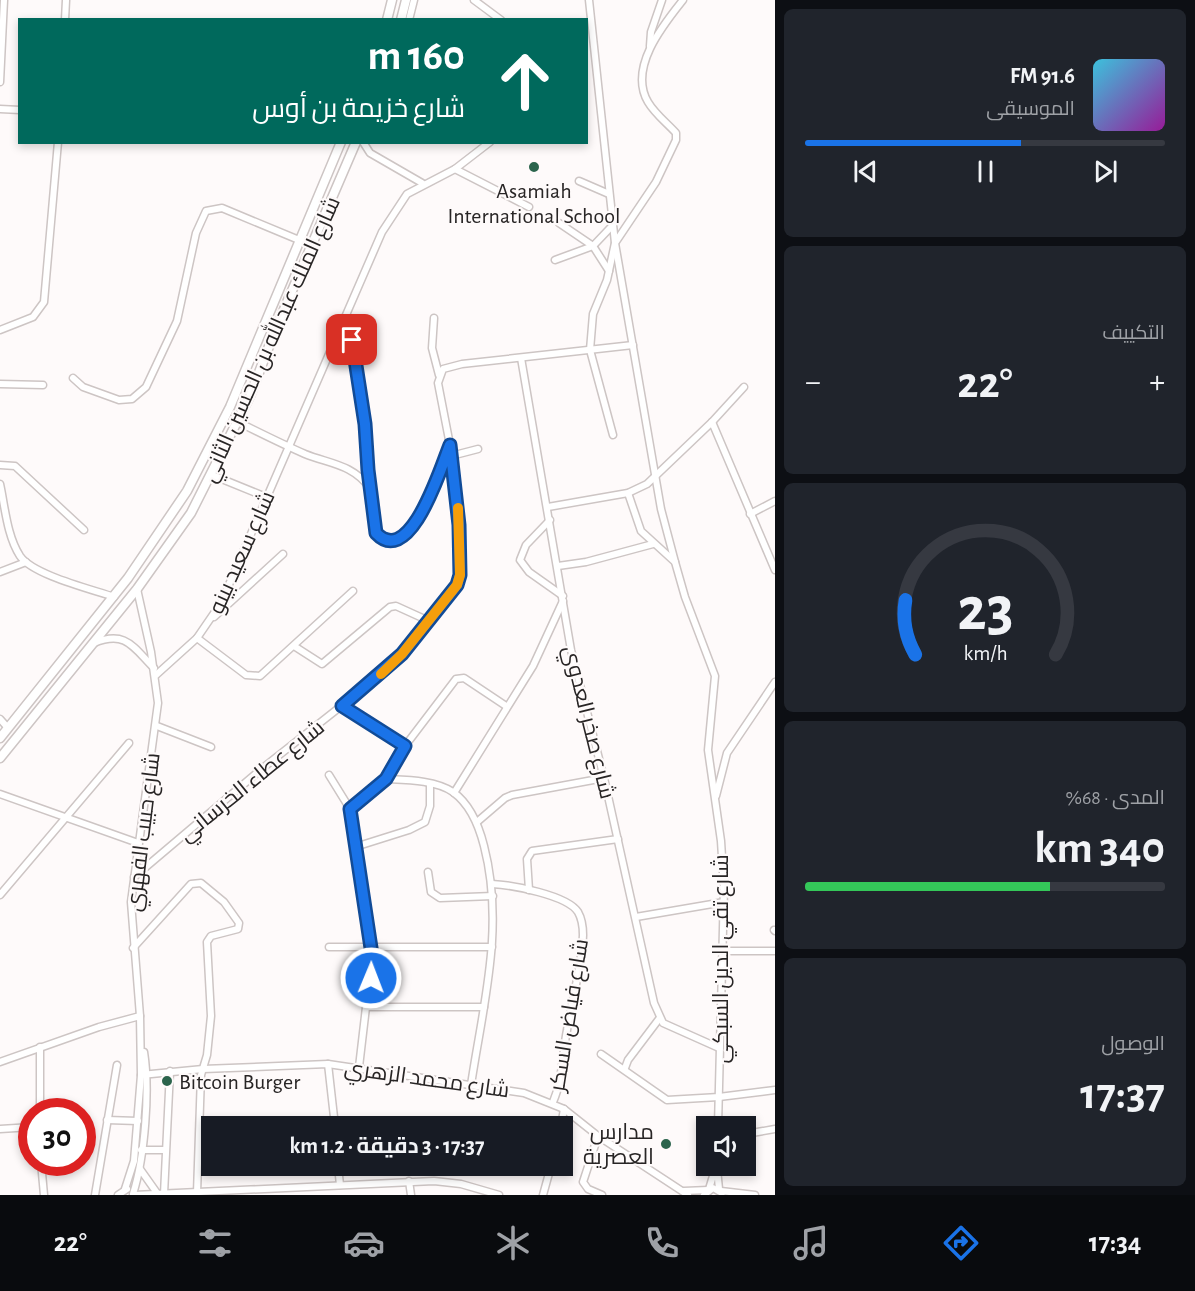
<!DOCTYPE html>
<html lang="ar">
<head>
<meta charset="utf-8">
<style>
	body { margin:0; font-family:"Alegreya Sans",Cairo,sans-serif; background:#20242c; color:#f1f3f6; direction:rtl; height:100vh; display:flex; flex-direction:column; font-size:22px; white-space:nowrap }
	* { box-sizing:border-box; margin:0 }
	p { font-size:20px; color:#9ea1a6 }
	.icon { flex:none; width:33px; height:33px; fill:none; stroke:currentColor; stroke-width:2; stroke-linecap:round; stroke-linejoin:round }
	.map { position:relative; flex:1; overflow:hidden; direction:ltr }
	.sheet { display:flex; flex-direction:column; gap:9px; padding:9px; background:#0d0f14; width:420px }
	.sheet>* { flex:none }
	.banner { position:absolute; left:18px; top:18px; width:570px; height:126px; border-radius:0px; box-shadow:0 3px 9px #0003; direction:rtl; background:#00695c; color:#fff; overflow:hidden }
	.tools { position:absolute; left:696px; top:1116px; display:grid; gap:12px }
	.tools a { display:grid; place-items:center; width:60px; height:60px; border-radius:0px; background:#171b24; box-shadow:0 3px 9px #0003; font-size:30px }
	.speed { position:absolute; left:18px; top:1098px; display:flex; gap:12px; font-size:30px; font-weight:700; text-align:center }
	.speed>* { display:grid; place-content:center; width:78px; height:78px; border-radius:50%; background:#171b24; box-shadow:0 3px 9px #0003; line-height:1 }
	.speed .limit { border:9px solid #d22; background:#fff; color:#111 }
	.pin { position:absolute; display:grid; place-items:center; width:51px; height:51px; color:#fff; margin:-26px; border-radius:12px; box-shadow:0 3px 9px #0006 }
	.me { position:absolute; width:66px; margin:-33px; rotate:1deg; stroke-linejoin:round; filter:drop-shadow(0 0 4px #0008) }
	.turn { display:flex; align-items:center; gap:21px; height:126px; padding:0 24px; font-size:27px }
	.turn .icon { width:78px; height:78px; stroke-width:2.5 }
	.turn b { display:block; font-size:42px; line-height:51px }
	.big { font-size:45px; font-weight:700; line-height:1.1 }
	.sheet .card { flex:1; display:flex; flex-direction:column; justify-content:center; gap:9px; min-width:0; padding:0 21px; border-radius:9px; background:#20242c }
	.sheet .dial { align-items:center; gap:0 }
	.dial svg { height:156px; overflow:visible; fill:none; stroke:#363941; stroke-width:7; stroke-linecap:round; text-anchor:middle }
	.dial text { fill:#f1f3f6; stroke:none }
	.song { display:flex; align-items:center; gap:18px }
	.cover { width:72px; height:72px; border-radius:9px; background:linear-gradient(135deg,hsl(190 70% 55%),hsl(300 70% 35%)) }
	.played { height:6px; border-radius:3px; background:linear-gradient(90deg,#1a73e8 60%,#363941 60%) }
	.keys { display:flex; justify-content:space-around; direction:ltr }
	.heat { display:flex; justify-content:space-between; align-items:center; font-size:33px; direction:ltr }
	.charge { height:9px; border-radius:4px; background:linear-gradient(90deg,#34c759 68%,#363941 0) }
	.trip { position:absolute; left:201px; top:1116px; width:372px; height:60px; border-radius:0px; background:#171b24; box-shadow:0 3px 9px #0003; font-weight:700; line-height:60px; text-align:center; direction:rtl }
	.menu { display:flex; height:96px; justify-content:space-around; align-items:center; background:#090b0e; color:#9ea1a6 }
	.menu .icon { width:42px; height:42px }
	.menu .current { color:#1a73e8 }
	.menu b { font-size:27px; color:#f1f3f6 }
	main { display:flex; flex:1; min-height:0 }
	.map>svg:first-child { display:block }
</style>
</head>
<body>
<main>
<section class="sheet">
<div class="card">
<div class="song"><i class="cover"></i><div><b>91.6 FM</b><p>الموسيقى</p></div></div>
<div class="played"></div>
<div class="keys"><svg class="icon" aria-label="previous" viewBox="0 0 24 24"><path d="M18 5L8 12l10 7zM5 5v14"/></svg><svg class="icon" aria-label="pause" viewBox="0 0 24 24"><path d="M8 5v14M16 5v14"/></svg><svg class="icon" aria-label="next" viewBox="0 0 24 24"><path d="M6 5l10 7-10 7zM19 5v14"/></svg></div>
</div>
<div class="card"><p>التكييف</p>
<div class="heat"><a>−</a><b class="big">22°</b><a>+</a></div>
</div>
<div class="card dial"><svg viewBox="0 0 100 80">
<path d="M14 69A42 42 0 1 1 86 69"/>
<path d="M14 69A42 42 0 0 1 9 41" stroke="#1a73e8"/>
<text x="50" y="56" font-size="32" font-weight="700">23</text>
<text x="50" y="72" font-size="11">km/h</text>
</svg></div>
<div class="card"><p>المدى · 68%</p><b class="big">340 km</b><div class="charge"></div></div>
<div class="card"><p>الوصول</p><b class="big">17:37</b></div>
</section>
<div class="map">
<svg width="775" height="1195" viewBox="0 0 775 1195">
	<rect width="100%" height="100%" fill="#fefafa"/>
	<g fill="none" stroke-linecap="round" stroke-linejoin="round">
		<defs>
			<g id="minor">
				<polyline points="474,0 501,20"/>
				<polyline points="589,0 615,243 607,280 593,314 590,350 613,435"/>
				<polyline points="65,20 66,0"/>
				<polyline points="409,20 414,0"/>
				<polyline points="650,46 651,32 662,0"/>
				<polyline points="0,82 4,0"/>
				<polyline points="0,109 20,110"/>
				<polyline points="363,142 370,153 422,183"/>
				<polyline points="455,169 529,207"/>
				<polyline points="579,181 609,194"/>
				<polyline points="559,223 593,246 609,271"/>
				<polyline points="555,260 593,246 612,226"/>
				<polyline points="434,318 432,348 439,375"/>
				<path d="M341 326 352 340 357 361 372 518C374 528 376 538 386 541 415 549 441 466 449 445"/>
				<polyline points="0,330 33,317 44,302 58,142"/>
				<polyline points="521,358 571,650 604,778 654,1003 663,1023 719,1048"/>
				<polyline points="73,378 83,387 119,400 132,399 146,387 177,321 196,233 206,211 222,208 311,245"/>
				<polyline points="0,384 43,385"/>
				<path d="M238 422C260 433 282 444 305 454 330 464 352 464 370 488"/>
				<polyline points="712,422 775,570"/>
				<polyline points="451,456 478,449"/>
				<polyline points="0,465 15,466 84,530"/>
				<polyline points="212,475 266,497"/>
				<path d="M0 484C5 507 7 536 20 556 33 575 91 589 114 597"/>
				<polyline points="628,493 641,531 675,562 685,597 715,676 708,750 721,841 724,889 718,1126"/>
				<polyline points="548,507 628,493 647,484 712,422 744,387"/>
				<polyline points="750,514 775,501"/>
				<polyline points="550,520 526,545 520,560 529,572 563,596"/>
				<path d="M675 562 661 509 615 243 656 182 676 140V133C667 123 655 114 648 102 628 68 663 25 683 0"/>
				<polyline points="558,566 586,562 653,544"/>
				<polyline points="0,572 26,562"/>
				<polyline points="214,617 283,554"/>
				<polyline points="197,638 246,675 260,676 353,591"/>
				<path d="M94 643C126 630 133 647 154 668"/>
				<polyline points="294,646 322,664 390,607 396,606 429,621"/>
				<polyline points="156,675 197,638 221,603 382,232 407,194 455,169 490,142"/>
				<polyline points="342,706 405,746"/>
				<polyline points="0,719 8,728"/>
				<polyline points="157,726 211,747"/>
				<polyline points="329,775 350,809"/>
				<path d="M386 779C407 780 435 780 453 792 471 805 479 826 484 846 505 927 483 1005 471 1085"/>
				<polyline points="454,793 533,666 563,601"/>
				<polyline points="0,794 138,843"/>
				<polyline points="716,796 727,753 775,682"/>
				<polyline points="477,822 505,798 512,795 604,778"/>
				<polyline points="355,847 409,830 425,822 430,806 430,785"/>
				<polyline points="428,872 431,892 440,898 493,896"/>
				<polyline points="134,877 264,767 378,677 402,654 453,592 460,575 459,525 450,445 438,383 443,369 462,364 633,345"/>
				<path d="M492 884C512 885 567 895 578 912 582 919 583 927 583 935 582 966 572 999 567 1030 562 1055 563 1079 553 1102"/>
				<polyline points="529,890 527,859 532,851 618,839"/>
				<polyline points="0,895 129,743"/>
				<polyline points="636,917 724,902"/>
				<polyline points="774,930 775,931"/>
				<polyline points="329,947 492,947"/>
				<polyline points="133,948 191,884 201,883 224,902 239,923 238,929 211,936 207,942 211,1016 207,1055 201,1075 197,1193"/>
				<polyline points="723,951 775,951"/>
				<polyline points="367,1007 484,1007"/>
				<polyline points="40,1047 40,1112"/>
				<polyline points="601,1054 667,1100 719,1097 775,1090"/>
				<polyline points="0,1062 99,1027 140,1016"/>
				<polyline points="328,1064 335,1126"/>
				<polyline points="359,1067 372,956 350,809 386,779 405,746 456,679 464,678 506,706"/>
				<polyline points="625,1068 628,1060 659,1019"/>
				<polyline points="141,1075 203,1069 328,1064 524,1093 564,1109 598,1136 688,1195"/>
				<polyline points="107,1120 138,1121"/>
				<polyline points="365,1126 433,1124 452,1126"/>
				<polyline points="561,1126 564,1109"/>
				<polyline points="0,1129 32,1127"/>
				<polyline points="746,1134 775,1129"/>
				<polyline points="598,1136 583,1182 588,1189 602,1195"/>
				<polyline points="141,1150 165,1150"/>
				<polyline points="41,1162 44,1195"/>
				<polyline points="338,1166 340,1185"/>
				<polyline points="140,1169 157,1193"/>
				<polyline points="717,1169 719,1189"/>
				<polyline points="409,1181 411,1195"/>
				<polyline points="125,1189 134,1161 141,1075 140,1016 131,902 158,703 151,652 137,589"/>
				<polyline points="709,1189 716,1166"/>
				<polyline points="684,1191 708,1190"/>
				<polyline points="721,1191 755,1195"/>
				<path d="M133 1194C145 1156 150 1090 144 1052"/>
				<polyline points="164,1194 170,1071"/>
				<polyline points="95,1195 117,1065"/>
				<polyline points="118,1195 127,1189"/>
				<polyline points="134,1195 434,1181 461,1184 499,1195"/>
				<polyline points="543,1195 551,1166"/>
				<polyline points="704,1195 713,1188 722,1193"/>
			</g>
			<g id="highway">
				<polyline points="387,20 392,0"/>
				<polyline points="401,20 406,0"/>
				<polyline points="0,738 128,578 187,491 230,407 341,142"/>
				<polyline points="0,758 137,589 191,513 250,396 276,328 356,142"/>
			</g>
		</defs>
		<use href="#minor" stroke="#cdc5c4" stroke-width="9"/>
		<use href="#highway" stroke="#cdc5c4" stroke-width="11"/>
		<use href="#minor" stroke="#fff" stroke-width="6"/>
		<use href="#highway" stroke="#fff" stroke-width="8"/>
	</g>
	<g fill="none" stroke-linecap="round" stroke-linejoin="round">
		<defs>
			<path id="route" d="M352 340 365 424 368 470 376 533C410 569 441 467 450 445L459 525 460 575 457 585 402 654 342 706 405 746 386 779 350 809 371 948V978"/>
		</defs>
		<use href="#route" stroke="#114b97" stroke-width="15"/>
		<use href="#route" stroke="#1a73e8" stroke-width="10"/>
		<polyline stroke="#f59e0b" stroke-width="10" points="381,674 402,654 457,585 460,575 458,508"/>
	</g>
	<g fill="#2b644c" stroke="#fefafa" stroke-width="2">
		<circle cx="534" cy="167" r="6"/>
		<circle cx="167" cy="1081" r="6"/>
		<circle cx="666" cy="1144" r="6"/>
	</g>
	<g text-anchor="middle" stroke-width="4.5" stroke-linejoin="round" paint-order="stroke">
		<g font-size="22" fill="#282525" stroke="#fefafa">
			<text x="534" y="198">Asamiah<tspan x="534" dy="25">International School</tspan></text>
			<text x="179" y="1089" text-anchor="start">Bitcoin Burger</text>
			<text x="654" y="1139" text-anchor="end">مدارس<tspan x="654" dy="25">العصرية</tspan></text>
		</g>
		<g font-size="22" fill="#282525" stroke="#fefafa">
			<text transform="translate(270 339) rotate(-66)" y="8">شارع الملك عبدالله بن الحسين الثاني</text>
			<text transform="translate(241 552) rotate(-66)" y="8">شارع سعيد بينو</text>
			<text transform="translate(590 722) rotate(76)" y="8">شارع صخر العدوي</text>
			<text transform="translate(251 780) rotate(-39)" y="8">شارع عطاء الخرساني</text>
			<text transform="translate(142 832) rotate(-83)" y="8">شارع حبيب الفهري</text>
			<text transform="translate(720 959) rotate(-90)" y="8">شارع تقي الدين السبكي</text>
			<text transform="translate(568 1015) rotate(-81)" y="8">شارع فياض السكر</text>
			<text transform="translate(427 1078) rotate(8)" y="8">شارع محمد الزهري</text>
		</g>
	</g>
</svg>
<div class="tools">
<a><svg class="icon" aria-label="sound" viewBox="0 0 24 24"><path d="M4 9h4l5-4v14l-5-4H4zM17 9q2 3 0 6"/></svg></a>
</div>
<div class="speed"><div class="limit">30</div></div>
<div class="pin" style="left:352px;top:340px;background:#d93025"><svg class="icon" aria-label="arrive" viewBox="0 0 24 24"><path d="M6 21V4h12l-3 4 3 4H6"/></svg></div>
<svg class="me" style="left:371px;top:978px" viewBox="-20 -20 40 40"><circle r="17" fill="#1a73e8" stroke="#fff" stroke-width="3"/><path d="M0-11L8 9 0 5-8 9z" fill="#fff"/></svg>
<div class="trip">17:37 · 3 دقيقة · 1.2 km</div>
<div class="banner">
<div class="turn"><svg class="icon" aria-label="ahead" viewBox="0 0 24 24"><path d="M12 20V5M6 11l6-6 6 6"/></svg><div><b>160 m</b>شارع خزيمة بن أوس</div></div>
</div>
</div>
</main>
<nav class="menu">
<b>17:34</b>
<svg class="icon current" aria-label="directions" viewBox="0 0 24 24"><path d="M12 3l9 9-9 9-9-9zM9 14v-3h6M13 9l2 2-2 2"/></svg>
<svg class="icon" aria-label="music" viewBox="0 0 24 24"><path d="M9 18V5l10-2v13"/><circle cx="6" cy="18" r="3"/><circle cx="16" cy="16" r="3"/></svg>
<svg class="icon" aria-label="phone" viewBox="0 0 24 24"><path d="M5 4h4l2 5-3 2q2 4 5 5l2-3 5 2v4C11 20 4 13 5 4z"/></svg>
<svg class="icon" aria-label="climate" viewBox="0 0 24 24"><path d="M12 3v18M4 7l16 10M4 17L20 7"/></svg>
<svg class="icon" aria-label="car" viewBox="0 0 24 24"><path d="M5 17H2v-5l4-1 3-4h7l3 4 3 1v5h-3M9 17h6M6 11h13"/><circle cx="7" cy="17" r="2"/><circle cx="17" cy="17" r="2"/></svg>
<svg class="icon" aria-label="filters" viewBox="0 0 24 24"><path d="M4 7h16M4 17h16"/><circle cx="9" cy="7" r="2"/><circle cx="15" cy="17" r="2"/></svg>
<b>22°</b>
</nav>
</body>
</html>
